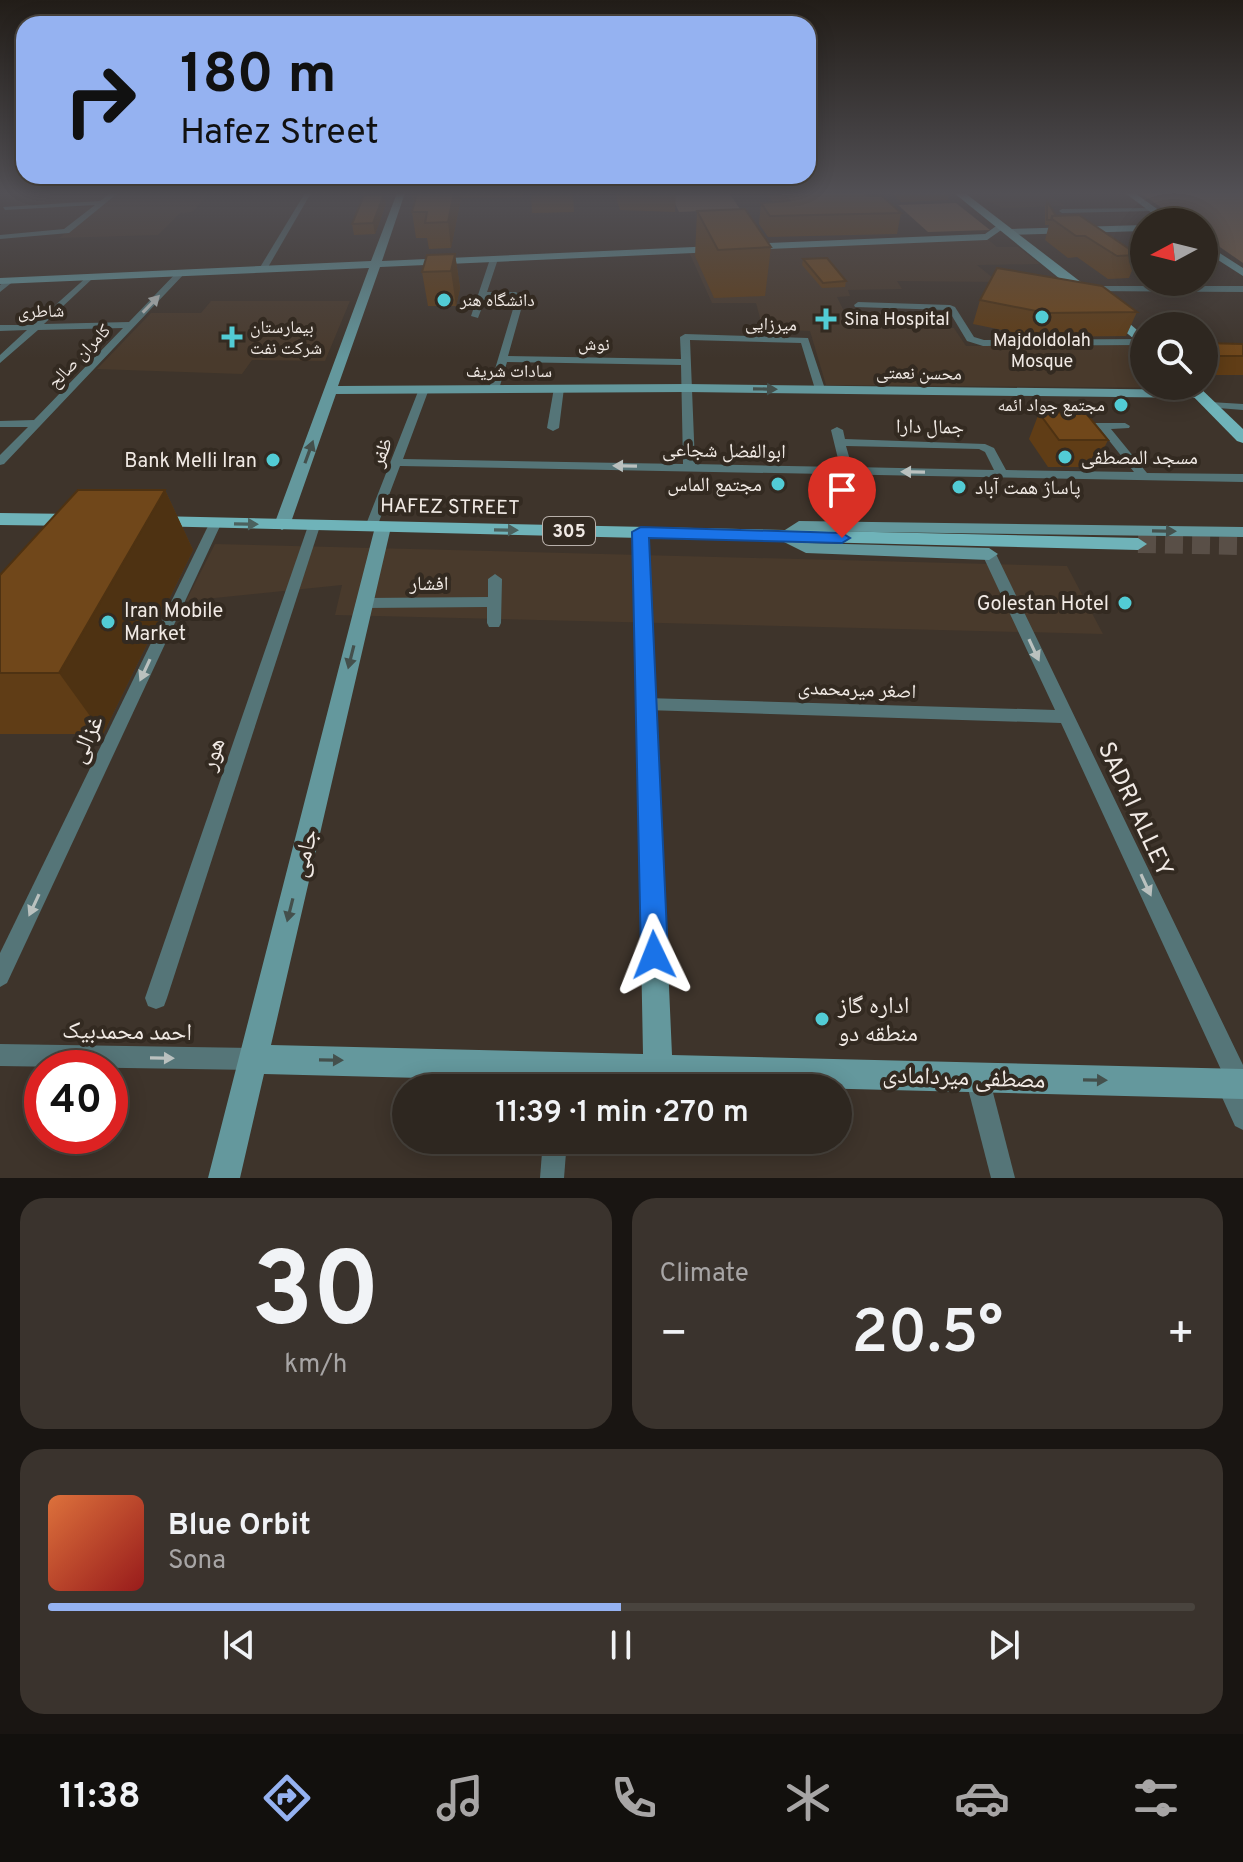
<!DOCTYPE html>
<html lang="en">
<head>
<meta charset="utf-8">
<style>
	body { margin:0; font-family:Overpass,"Noto Naskh Arabic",sans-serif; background:#3a332d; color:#f1f3f6; height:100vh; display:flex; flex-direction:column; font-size:30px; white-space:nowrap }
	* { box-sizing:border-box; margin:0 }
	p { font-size:26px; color:#a7a5a5 }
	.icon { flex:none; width:44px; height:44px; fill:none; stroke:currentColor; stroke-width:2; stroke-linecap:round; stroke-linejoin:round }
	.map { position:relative; height:1178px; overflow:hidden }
	.drawer { display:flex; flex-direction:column; gap:20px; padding:20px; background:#191512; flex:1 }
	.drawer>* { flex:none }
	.hud { position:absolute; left:16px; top:16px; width:800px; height:168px; border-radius:24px; box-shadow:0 4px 20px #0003,0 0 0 2px #49443e; background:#95b2f1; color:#111; overflow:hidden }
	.needle { width:52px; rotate:263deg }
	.tools { position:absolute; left:1130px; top:208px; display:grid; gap:16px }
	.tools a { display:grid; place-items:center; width:88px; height:88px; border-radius:50%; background:#2e2720; box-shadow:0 4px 20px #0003,0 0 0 2px #49443e; font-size:40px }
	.speed { position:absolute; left:24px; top:1050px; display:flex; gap:16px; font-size:40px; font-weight:700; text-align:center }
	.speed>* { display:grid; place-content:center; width:104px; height:104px; border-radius:50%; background:#2e2720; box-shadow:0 4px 20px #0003,0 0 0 2px #49443e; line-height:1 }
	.speed .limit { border:12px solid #d22; background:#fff; color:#111 }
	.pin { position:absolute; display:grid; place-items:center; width:68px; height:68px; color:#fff; margin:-82px -34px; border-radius:50% 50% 50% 0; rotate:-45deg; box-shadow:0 0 8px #0007 }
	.pin .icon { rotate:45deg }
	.me { position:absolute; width:88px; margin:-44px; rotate:358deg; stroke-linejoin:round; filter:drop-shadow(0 0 6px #0008) }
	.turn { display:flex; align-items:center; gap:28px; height:168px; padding:0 32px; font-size:36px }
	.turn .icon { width:104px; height:104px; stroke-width:2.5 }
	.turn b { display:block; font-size:56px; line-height:68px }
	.big { font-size:60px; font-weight:600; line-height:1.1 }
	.drawer .widget { flex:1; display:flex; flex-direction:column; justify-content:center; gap:12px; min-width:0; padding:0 28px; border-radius:24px; background:#3a332d }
	.drawer .dial { align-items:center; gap:0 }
	.dial b { font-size:104px; line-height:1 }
	.song { display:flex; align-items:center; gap:24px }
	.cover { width:96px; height:96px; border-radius:12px; background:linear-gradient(135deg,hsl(20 70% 55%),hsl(0 70% 35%)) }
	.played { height:8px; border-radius:4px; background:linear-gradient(90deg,#95b2f1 50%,#49443e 50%) }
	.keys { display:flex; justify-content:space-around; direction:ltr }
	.heat { display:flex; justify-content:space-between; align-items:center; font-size:44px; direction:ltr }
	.drawer .tiles { flex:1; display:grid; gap:20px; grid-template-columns:1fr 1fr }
	.widget:last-child { grid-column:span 2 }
	.trip { position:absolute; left:392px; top:1074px; width:460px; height:80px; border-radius:40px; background:#2e2720; box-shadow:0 4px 20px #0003,0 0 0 2px #49443e; font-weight:600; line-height:80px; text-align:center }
	.tab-bar { display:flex; height:128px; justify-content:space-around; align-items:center; background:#12100d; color:#a7a5a5 }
	.tab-bar .icon { width:56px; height:56px }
	.tab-bar .selected { color:#95b2f1 }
	.tab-bar b { font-size:36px; color:#f1f3f6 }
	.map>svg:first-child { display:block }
</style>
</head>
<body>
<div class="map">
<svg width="1243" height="1178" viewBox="0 0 1243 1178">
	<rect width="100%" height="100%" fill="#3e342b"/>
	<g fill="#493a2c">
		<polygon points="120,193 200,193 208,194 192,212 180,213 158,235 59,238"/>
		<polygon points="995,193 1047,193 1065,206 1002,208 985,199 1000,198"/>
		<polygon points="986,238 997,247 1018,247 1040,264 977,265 998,282 897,281 902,289 848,290 850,296 837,297 844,311 888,312 896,327 954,328 966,346 1141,345 1144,348 1144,386 1187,388 826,385 810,331 763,329 756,303 712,303 688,250"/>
		<polygon points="211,301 350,301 325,361 252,360 242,374 97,369 151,313 201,313"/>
		<polygon points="215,544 1067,566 1103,634 335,615 342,585 186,601"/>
	</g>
	<g fill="#75593e">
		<polygon points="729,193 740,209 679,212 671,195"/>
		<polygon points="1140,193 1243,193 1243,263 1204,236 1204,222 1183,222"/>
		<polygon points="956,203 990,230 928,232 898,205"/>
	</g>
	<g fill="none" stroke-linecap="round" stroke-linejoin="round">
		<polyline stroke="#594f47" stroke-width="18" stroke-dasharray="18 9" stroke-linecap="butt" points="1138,544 1243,546"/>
		<g fill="#557578" fill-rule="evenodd">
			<polygon points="111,193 118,193 69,233 0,239 0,235 64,229 95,205 5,210 3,207 100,201"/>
			<polygon points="305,193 311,193 267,269 260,271 259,269"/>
			<polygon points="1153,208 1151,211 1062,213 1059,211 1062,209"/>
			<path d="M494 257 498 259 487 292H516L524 299 508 356 681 359 680 337 685 334 808 338 825 389 824 391H816L815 389 801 343 690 340 695 464 840 467 831 430 837 427 843 430 845 439 985 444 994 448 1006 470 1134 472 1100 429H1078L1073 426 1078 423H1125L1130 426 1129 428 1111 429 1147 473 1243 474V482L400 466 377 527 371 531 366 530 365 527 419 389 424 386 429 389 403 459 683 464 681 365 507 362 499 389 498 391H490L489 389 516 299 486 297 478 318 471 316 490 259ZM846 446 979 449 985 452 994 470 852 467Z"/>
			<polygon points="178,271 185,273 4,464 0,465 0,455 28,427 0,427 0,421 34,420 123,328 38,330 0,363 0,355 27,330 0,331 0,325 33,325 89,275 92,275 92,279 44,324 129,322"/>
			<polygon points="8,278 15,280 0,292 0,285"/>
			<polygon points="1087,286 1243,286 1243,292 1084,291 1083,289"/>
			<polygon points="858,302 950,305 955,307 974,337 984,340 1143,339 1144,345 983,346 967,341 949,311 946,310 855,307 854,305"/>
			<polygon points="559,385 564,388 559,428 553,431 547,428 554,388"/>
			<polygon points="1210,402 1243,404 1243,410 1206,407 1206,403"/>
			<polygon points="215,520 221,524 7,983 0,987 0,953 209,524"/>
			<polygon points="314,522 320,526 167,998 164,1006 156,1009 148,1006 145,998 308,526"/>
			<polygon points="989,550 996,554 1243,1065 1243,1130 1235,1126 1216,1084 1220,1076 1223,1074 1061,723 646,710 640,708 638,704 640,700 646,698 1055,710 982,554"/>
			<polygon points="495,574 502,579 501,623 499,627 489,627 487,623 487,607 365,608 358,603 365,598 488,597 488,579"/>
			<polygon points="0,1044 253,1048 261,1051 264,1059 261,1067 253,1070 0,1066"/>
			<polygon points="977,1065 985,1069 989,1077 1015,1178 991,1178 965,1077 969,1069"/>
			<polygon points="543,1140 567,1140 564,1178 540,1178"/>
		</g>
		<g fill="#64989d" fill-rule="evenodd">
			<polygon points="397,193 405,193 382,261 716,246 721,249 716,252 380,267 338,386 687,384 1199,390 1206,394 1199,398 687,392 336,394 290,525 282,530 274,525 369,268 0,284 0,278 371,261"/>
			<polygon points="1125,193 1135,193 1175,222 1164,222"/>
			<polygon points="999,224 1007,226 987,240 746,250 741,247 746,244 985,234"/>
			<polygon points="1144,225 1144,231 1010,235 1005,232 1010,229"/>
			<polygon points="1204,243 1243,268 1243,276 1204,251"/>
			<polygon points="799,521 1243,527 1243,537 802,531 795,536 809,543 989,548 998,554 989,560 806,553 774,537"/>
			<polygon points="383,522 391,527 271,1045 643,1054 633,532 641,527 649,532 672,1055 1243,1069 1243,1099 264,1074 240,1178 208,1178 375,527"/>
		</g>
		<g fill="#6fb3b9" fill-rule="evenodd">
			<polygon points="954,193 965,193 1086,286 1144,336 1144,347"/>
			<polygon points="1183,386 1198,386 1243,429 1243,443 1237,441"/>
			<polygon points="0,513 76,514 85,520 76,526 0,525"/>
			<polygon points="156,516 1138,538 1147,544 1138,550 150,526 147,522"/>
		</g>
	</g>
	<g fill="#603d16">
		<polygon points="412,193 522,193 523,197 461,198 451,248 429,249 427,238 416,238 412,212 415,200 413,200"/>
		<polygon points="531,193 580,193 580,195 573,195 574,212 532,213"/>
		<polygon points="615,193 676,193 675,212 620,210"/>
		<polygon points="766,193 864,193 867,196 901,213 897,234 768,237 759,224 761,203 773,202"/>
		<polygon points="891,193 950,193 948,200 901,202"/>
		<polygon points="1047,201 1056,216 1138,255 1129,278 1108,279 1077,257 1068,258 1045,240 1049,225 1045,225 1045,206"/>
		<polygon points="386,204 375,234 354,235 352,224"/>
		<polygon points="697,211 771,247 765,296 714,298 695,256"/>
		<polygon points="455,254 460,288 456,306 428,306 422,272"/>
		<polygon points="803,259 846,281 845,287 822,288 802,265"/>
		<polygon points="980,300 1137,312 1126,336 1037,337 973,324"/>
		<polygon points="1204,343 1243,344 1243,375 1206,375 1204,373"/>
		<polygon points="1039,413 1108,440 1095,467 1048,467 1029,439"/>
		<polygon points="165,490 193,550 103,734 0,734 0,575"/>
	</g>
	<g fill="#4e3212">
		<polygon points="454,193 460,193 461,198 451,248 448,222"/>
		<polygon points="384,194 386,204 375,234 373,223"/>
		<polygon points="455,254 460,288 456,306 451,271"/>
		<polygon points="165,490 193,550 103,734 59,673"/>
	</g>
	<g fill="#70471a" stroke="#4e3212" stroke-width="2">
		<polygon points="417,193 454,193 448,222 425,223 427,212 412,212"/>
		<polygon points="784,193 864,193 867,196 882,196 901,213 770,216 761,203 790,201"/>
		<polygon points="384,194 373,223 352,224 364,195"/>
		<polygon points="1047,201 1056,216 1052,216 1051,220 1047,220"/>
		<polygon points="745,209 771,247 718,250 697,211"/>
		<polygon points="1079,215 1138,255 1117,256 1085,236 1076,236 1052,219 1052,216"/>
		<polygon points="455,254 451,271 422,272 427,255"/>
		<polygon points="827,258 846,281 823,283 803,259"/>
		<polygon points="997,268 1102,286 1137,312 1046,313 980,300"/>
		<polygon points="1204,343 1243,344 1243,356 1216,356 1204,346"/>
		<polygon points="1085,412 1108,440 1059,440 1039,413"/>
		<polygon points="78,490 165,490 59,673 0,673 0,575"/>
	</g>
	<defs><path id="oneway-solid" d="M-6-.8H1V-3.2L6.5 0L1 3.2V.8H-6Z" transform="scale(2)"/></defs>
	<g fill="#bac1bf">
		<use href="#oneway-solid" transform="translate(151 304) rotate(-46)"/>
		<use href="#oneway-solid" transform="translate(625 466) rotate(-179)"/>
		<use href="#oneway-solid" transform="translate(913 472) rotate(-179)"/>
		<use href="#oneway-solid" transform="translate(1034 650) rotate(65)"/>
		<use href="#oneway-solid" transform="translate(145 670) rotate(115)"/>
		<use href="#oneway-solid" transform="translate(1146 885) rotate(65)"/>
		<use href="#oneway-solid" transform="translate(34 905) rotate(115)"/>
		<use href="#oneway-solid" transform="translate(162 1058) rotate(1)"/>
	</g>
	<g fill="#44504c">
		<use href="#oneway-solid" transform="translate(765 389) rotate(1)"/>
		<use href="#oneway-solid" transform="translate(309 452) rotate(-70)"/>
		<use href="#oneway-solid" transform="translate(1164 531) rotate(1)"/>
		<use href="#oneway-solid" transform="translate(351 657) rotate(104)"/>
		<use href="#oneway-solid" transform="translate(290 910) rotate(104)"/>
		<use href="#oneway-solid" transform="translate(331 1060) rotate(1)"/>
		<use href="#oneway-solid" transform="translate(1095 1080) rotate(1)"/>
	</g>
	<g fill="#4b615e">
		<use href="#oneway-solid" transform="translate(246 524) rotate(1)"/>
		<use href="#oneway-solid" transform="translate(506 530) rotate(1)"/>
	</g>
	<linearGradient id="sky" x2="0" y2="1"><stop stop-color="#221d18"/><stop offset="0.54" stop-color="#525055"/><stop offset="1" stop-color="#525055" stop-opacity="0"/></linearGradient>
	<rect width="1243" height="358" fill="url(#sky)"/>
	<polygon fill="#1a73e8" stroke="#114b97" stroke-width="2" points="641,527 842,533 850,538 842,543 649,538 668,955 664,964 654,968 645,964 641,955 632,532"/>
	<g fill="#52ccd5" stroke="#332a21" stroke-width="3">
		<circle cx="444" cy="300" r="8"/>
		<circle cx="1042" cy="317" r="8"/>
		<path d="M822 307h8v8h8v8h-8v8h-8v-8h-8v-8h8z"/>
		<path d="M228 325h8v8h8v8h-8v8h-8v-8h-8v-8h8z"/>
		<circle cx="1121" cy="405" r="8"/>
		<circle cx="1065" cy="457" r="8"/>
		<circle cx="273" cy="460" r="8"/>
		<circle cx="778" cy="484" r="8"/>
		<circle cx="959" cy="487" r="8"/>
		<circle cx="1125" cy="603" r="8"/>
		<circle cx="108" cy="622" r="8"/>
		<circle cx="822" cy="1019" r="8"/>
	</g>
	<g text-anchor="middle" stroke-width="8" stroke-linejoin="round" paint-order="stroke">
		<g font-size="18" fill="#f1eae5" stroke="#332a21" text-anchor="start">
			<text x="460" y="306">دانشگاه هنر</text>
			<text x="844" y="325">Sina Hospital</text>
			<text x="250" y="333">بیمارستان<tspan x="250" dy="21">شرکت نفت</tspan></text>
			<text x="1042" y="346" text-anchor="middle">Majdoldolah<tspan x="1042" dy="21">Mosque</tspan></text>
			<text x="1105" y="411" text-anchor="end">مجتمع جواد ائمه</text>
		</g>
		<g font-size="18" fill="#f1eae5" stroke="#332a21">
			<text transform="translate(41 311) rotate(-1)" y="6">شاطری</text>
			<text transform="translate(771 324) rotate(2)" y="6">میرزایی</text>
			<text transform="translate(594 344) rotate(1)" y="6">نوش</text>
			<text transform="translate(79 356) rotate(-46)" y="6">کامران صالح</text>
			<text x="509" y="377">سادات شریف</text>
			<text transform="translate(919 373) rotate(1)" y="6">محسن نعمتی</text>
		</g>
		<rect fill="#332a21" stroke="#b8b0aa" stroke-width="2" x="543" y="517" width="52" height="28" rx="6"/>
		<g font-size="18" font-weight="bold" fill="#f1eae5">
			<text x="569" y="537">305</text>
		</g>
		<g font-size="20" fill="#f1eae5" stroke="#332a21">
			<text transform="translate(930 426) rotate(1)" y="7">جمال دارا</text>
			<text transform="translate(724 450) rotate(1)" y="7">ابوالفضل شجاعی</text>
			<text transform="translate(381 452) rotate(-69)" y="7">ظفر</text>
			<text transform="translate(450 506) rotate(1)" y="7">HAFEZ STREET</text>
			<text x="429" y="590">افشار</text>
			<text transform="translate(857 689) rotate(2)" y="7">اصغر میرمحمدی</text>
		</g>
		<g font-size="20" fill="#f1eae5" stroke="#332a21" text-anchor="start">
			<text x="1081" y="464">مسجد المصطفی</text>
			<text x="257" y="467" text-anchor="end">Bank Melli Iran</text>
			<text x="762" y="491" text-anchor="end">مجتمع الماس</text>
			<text x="975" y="494">پاساژ همت آباد</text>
			<text x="1109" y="610" text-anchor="end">Golestan Hotel</text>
			<text x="124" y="617">Iran Mobile<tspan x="124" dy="23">Market</tspan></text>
		</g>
		<g font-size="24" fill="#f1eae5" stroke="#332a21">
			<text transform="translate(86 739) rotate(-65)" y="8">غزالی</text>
			<text transform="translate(212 754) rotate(-72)" y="8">هور</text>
			<text transform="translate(1136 809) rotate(65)" y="8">SADRI ALLEY</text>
			<text transform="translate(304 853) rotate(-76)" y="8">جامی</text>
			<text transform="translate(127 1031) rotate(1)" y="8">احمد محمدبیک</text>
			<text transform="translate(964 1077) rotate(2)" y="8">مصطفی میردامادی</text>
		</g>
		<g font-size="24" fill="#f1eae5" stroke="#332a21" text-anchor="start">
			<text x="838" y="1013">اداره گاز<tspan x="838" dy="28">منطقه دو</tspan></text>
		</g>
	</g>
</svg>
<div class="tools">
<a><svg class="needle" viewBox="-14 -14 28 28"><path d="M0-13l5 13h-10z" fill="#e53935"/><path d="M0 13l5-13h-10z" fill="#a7a5a5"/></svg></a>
<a><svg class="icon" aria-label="search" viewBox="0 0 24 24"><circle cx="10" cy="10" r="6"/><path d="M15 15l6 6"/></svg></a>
</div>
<div class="speed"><div class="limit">40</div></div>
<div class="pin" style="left:842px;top:538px;background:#d93025"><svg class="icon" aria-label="arrive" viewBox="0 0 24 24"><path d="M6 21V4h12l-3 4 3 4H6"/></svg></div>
<svg class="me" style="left:654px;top:955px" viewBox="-20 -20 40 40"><path d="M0-17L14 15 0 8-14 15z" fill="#1a73e8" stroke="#fff" stroke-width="4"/></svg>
<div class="trip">11:39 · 1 min · 270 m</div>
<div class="hud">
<div class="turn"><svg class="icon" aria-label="right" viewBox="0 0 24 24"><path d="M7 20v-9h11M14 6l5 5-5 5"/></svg><div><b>180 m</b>Hafez Street</div></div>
</div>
</div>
<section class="drawer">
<div class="tiles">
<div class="widget dial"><b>30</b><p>km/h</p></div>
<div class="widget"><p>Climate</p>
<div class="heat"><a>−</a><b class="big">20.5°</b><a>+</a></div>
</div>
<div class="widget">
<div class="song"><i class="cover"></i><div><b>Blue Orbit</b><p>Sona</p></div></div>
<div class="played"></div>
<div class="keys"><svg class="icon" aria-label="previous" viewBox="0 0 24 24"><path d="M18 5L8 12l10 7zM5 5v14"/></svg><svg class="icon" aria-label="pause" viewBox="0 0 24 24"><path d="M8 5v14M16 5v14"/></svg><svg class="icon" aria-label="next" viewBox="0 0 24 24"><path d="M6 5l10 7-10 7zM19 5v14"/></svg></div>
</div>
</div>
</section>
<nav class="tab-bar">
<b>11:38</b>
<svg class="icon selected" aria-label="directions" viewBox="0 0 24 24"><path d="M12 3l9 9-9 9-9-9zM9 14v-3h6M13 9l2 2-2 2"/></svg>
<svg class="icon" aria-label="music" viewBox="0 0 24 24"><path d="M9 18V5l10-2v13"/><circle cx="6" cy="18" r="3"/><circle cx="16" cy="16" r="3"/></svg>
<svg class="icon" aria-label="phone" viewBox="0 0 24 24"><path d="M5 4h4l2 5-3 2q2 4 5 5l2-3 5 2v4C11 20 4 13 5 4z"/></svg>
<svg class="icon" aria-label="climate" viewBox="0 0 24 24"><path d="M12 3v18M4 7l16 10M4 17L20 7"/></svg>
<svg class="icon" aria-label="car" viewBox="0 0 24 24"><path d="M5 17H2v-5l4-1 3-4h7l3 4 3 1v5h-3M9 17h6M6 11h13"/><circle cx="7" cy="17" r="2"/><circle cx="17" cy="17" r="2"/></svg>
<svg class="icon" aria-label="filters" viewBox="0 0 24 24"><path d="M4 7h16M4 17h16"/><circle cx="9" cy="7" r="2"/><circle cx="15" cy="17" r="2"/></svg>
</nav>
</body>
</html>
